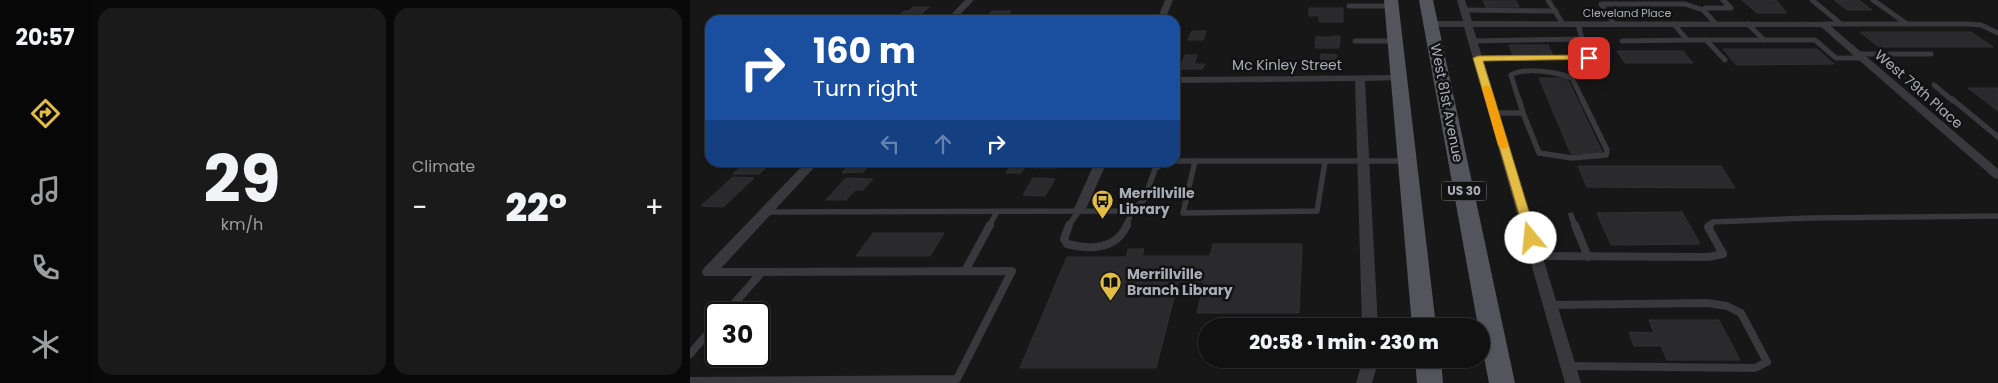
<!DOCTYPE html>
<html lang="en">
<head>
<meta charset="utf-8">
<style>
	body { margin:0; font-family:Poppins,sans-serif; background:#1a1a1b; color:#f1f3f6; height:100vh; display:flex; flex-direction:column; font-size:19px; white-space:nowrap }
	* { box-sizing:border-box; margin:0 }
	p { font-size:16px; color:#9c9d9f }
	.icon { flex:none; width:28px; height:28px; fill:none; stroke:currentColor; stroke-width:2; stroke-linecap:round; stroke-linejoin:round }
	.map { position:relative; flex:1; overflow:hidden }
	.side { display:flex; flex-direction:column; gap:8px; padding:8px; background:#09090a; width:600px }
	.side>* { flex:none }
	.top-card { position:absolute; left:15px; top:15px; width:475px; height:152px; border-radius:15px; box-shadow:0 1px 4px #0004,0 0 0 1px #303132; background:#1a4fa0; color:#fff; overflow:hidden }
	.speed { position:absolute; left:15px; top:302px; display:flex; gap:10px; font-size:25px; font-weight:700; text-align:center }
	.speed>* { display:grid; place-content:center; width:65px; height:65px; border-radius:50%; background:#111112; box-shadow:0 1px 4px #0004,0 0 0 1px #303132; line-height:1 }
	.speed .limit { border:2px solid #111; border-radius:8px; background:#fff; color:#111 }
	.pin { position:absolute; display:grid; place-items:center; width:42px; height:42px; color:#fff; margin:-21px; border-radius:10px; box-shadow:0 2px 8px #0006 }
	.me { position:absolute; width:55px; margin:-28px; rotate:343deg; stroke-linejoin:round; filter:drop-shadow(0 0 4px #0008) }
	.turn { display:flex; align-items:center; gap:18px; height:105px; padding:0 25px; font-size:22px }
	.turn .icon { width:65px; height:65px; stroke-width:2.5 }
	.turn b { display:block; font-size:35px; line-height:42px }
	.lanes { display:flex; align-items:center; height:48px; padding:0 25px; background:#0003; justify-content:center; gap:25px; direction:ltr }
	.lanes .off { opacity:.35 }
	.big { font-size:38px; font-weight:800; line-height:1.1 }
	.side .tile { flex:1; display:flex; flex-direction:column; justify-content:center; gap:8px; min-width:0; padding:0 18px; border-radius:15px; background:#1a1a1b }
	.side .dial { align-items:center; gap:0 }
	.dial b { font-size:65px; line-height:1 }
	.heat { display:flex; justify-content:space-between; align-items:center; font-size:28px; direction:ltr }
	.side .tiles { flex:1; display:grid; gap:8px; grid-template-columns:repeat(2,1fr) }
	.trip { position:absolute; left:508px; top:318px; width:292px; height:50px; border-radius:25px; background:#111112; box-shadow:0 1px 4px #0004,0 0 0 1px #303132; font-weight:800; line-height:50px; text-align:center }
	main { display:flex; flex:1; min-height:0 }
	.tabs { display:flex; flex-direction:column; width:90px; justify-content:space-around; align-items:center; background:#070707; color:#9c9d9f }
	.tabs .icon { width:35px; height:35px }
	.tabs .current { color:#e3bc44 }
	.tabs b { font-size:22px; color:#f1f3f6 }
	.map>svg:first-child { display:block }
</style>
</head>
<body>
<main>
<nav class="tabs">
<b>20:57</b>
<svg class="icon current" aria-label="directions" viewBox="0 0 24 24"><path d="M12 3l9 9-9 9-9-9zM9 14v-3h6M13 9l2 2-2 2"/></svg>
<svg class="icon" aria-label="music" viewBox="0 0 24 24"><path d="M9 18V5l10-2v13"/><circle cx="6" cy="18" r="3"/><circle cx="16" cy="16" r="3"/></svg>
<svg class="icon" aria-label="phone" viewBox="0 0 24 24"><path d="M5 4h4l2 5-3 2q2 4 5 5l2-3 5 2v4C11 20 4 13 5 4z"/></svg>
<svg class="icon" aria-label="climate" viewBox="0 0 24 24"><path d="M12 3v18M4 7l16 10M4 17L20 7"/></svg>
</nav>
<section class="side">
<div class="tiles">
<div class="tile dial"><b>29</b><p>km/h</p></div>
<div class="tile"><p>Climate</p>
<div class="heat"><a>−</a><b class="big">22°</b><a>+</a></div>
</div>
</div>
</section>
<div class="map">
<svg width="1308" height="383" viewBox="0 0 1308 383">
	<rect width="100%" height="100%" fill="#171718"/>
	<g fill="#2a2a2c" stroke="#313134">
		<polygon points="1052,0 1086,0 1097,13 1067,13"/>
		<polygon points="1144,0 1169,0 1182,10 1157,10"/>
		<polygon points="793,1 826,1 829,7 796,7"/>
		<polygon points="223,7 239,7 225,20 209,20 212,17 207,17 214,11 219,11"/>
		<polygon points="619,8 653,8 653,22 629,22 629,16 619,16"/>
		<polygon points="302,11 321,11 319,14 311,14 308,18 315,18 314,20 293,20"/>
		<polygon points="502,31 516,31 513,40 498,40"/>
		<polygon points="1170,32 1281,32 1303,47 1189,47"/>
		<polygon points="644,36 650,36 649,48 625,48 626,37 644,37"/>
		<polygon points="819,45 858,45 863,55 823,55"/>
		<polygon points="1033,49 1127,49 1144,64 1046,65"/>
		<polygon points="927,51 993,51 1003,63 935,63"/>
		<polygon points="631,54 647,55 648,67 630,67"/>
		<polygon points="495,55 507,55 504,64 515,64 512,69 489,69"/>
		<polygon points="849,78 877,78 913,154 881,154"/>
		<polygon points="1278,88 1308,88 1308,111"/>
		<polygon points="56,162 84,162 81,166 77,166 69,174 43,174"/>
		<polygon points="161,162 181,162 173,172 152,173"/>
		<polygon points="347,162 371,162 368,168 344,168"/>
		<polygon points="322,163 337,164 331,173 316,173"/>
		<polygon points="888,166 1031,166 1045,188 897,187"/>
		<polygon points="43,177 64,178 33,207 11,206"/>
		<polygon points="156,178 183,179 173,190 165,190 156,200 136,200"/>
		<polygon points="343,178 365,179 355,196 333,195"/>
		<polygon points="992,212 1010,244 921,245 907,213"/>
		<polygon points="183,233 254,233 240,256 166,256"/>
		<polygon points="523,244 612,244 609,313 507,313 514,282 488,282 466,368 330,368 377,257 436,257 438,249 454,249 452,256 520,256"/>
		<polygon points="959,320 1029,320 1050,360 977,360 971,346 944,346 939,332 964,333"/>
	</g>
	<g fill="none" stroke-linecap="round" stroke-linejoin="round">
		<g stroke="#38383d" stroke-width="5">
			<polyline points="858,0 873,24"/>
			<polyline points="1122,0 1151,24"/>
			<polyline points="1183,0 1217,24"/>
			<polyline points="659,6 701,6"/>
			<polyline points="774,10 866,11"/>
			<polyline points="924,24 911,4 995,4 1013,10"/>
			<polyline points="1026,24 1013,10 1015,8 1041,8 1033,0"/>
			<polyline points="1058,24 1074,40"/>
			<polyline points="1133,24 1278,24 1291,25 1308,33"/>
			<polyline points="997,40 1125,40 1146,58 1173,58"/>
			<polyline points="1016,40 1035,60"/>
			<polyline points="665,41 704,41"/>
			<polyline points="783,41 892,39"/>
			<polyline points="932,41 997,40 984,24"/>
			<polyline points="1168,54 1241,54"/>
			<polyline points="788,58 899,58 901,55 892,39 888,24"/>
			<polyline points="1244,85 1263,101"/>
			<path d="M829 101 821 75C835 67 868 72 882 78L893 101"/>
		</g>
		<g stroke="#38383d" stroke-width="5.5">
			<polyline points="829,99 833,113"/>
			<polyline points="1262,99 1308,137"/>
			<polyline points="803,113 833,113"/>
			<polyline points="833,113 849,153 882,158 916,155 917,150 892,99"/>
			<polyline points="485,161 716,161"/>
			<polyline points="505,161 493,213 627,211 635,162"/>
			<polyline points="76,212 442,211 454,200 465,169 475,162"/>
			<polyline points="881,215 885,226"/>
			<polyline points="299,226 307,212"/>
			<polyline points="378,226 389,211"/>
			<polyline points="436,226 442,211"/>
			<polyline points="1019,226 1023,222 1121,218 1308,216"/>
		</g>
		<g stroke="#38383d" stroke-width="8">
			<path d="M379 225 374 239 377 244C401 250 426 250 437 225"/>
			<polyline points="885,225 898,257"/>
			<polyline points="846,256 1018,257 1033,254 1018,227 1020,225"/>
			<polyline points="275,271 300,225"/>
			<polyline points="21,272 72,272"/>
			<polyline points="861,305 1017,303 1037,306 1051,313 1077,362 1065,368 879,366"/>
			<polyline points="0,354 26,324"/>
			<polyline points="0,381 267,379 322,271 72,272 35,314"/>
		</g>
		<g fill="#38383d" fill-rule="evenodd">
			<polygon points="275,0 284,0 265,20 256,20"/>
			<polygon points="475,0 483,0 475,20 467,20"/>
			<polygon points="767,0 775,0 782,21 1136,22 1308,169 1308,179 1304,178 1131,27 783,27 891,383 875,383 774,27 741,27 737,24 741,21 773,21"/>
			<polygon points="709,75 713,76 713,80 675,81 688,326 672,326 665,81 485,83 485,77"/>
			<polygon points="116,162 129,162 24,276 14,276 12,272 14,268"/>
			<polygon points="405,162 417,162 395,211 389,215 384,214 383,211"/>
			<polygon points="673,359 689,359 682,383 666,383"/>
		</g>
		<g fill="#54555c" fill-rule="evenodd">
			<polygon points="694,0 708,0 746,326 722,326"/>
			<polygon points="729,0 743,0 825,383 799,383 791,342 791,326 788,326"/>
			<polygon points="725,359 751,359 753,383 727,383"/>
		</g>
	</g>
	<polygon fill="#e3bc44" stroke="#947a2c" points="899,55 903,58 902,59 793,61 847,238 845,241 837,241 783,58 788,56"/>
	<polygon fill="#f59e0b" points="796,85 801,88 818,145 817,148 813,149 808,145 792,88"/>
	<defs>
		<symbol id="bus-pin" viewBox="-11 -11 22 30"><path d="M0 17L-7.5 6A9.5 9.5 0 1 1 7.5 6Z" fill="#e3bc44" stroke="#121213"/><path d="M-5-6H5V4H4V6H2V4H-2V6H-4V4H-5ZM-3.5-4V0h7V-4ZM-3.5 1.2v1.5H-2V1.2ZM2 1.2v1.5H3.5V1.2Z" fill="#111"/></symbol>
		<symbol id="library-pin" viewBox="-11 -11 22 30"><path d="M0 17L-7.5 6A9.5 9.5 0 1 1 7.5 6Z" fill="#e3bc44" stroke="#121213"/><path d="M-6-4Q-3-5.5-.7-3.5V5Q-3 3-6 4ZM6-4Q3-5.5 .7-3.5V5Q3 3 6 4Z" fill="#111"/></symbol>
	</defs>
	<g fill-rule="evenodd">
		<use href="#bus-pin" x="400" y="188" width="25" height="34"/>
		<use href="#library-pin" x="408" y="270" width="25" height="34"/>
	</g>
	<g text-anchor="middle" stroke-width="5" stroke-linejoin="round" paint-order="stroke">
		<g font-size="11" fill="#aaadb7" stroke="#121213">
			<text x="937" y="17">Cleveland Place</text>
		</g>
		<rect fill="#121213" stroke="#7c7e86" stroke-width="1" x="751.5" y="181.5" width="45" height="19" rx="4"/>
		<g font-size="12" font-weight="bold" fill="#aaadb7">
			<text x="774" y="195">US 30</text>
		</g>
		<g font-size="14" fill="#aaadb7" stroke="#121213">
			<text x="597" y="70">Mc Kinley Street</text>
			<text transform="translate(1229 89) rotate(41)" y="5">West 79th Place</text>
			<text transform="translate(757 103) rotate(79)" y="5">West 81st Avenue</text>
		</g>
		<g font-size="14" font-weight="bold" fill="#aaadb7" stroke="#121213" text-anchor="start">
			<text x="429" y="198">Merrillville<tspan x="429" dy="16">Library</tspan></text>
			<text x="437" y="279">Merrillville<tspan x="437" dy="16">Branch Library</tspan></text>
		</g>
	</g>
</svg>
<div class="speed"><div class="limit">30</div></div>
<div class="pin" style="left:899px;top:58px;background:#d93025"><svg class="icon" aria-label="arrive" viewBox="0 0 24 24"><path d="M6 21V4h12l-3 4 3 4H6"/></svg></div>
<svg class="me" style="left:841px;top:238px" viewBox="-20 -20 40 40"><circle r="19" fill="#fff"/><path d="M0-13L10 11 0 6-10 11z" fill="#e3bc44"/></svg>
<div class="trip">20:58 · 1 min · 230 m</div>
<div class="top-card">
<div class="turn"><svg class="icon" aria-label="right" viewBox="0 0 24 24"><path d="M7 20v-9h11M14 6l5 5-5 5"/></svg><div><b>160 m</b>Turn right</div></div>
<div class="lanes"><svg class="icon off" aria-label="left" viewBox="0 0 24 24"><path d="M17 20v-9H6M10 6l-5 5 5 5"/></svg><svg class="icon off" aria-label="ahead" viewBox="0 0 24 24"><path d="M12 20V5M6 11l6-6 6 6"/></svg><svg class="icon" aria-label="right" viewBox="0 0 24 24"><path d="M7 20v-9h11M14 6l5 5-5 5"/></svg></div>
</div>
</div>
</main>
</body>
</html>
